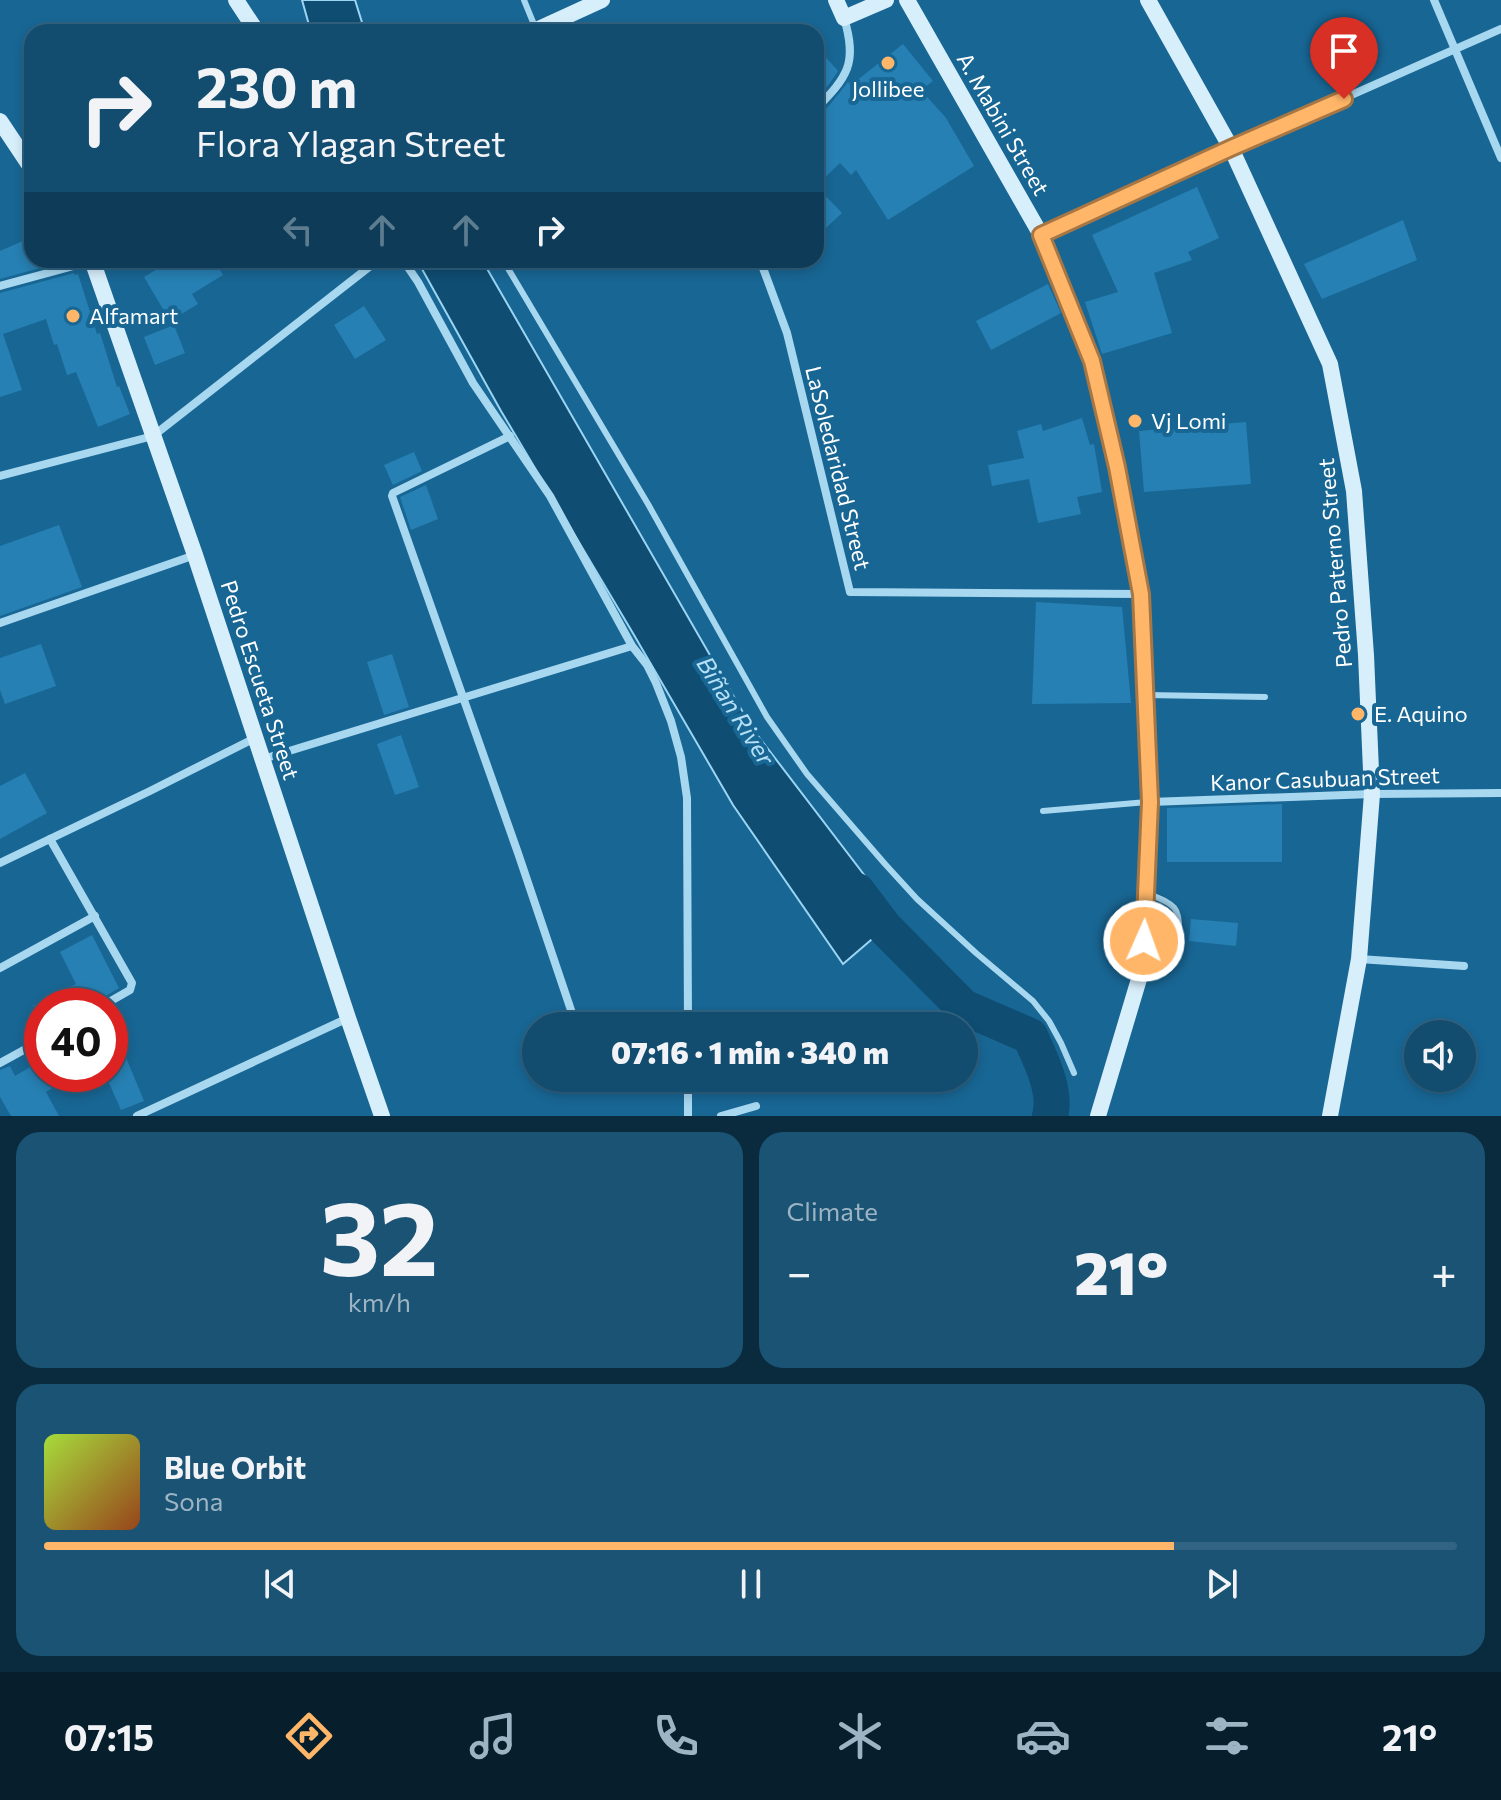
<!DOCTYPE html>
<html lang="en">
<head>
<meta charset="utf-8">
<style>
	body { margin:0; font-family:Commissioner,sans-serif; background:#1b5374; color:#f1f3f6; height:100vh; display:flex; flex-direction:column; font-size:30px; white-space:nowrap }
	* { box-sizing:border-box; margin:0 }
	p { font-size:26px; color:#9cb4c3 }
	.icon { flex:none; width:44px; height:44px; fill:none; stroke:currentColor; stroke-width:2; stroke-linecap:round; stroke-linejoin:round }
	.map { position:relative; height:1116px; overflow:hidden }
	.drawer { display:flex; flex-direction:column; gap:16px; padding:16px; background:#0a2a3d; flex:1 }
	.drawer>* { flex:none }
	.hud { position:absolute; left:24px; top:24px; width:800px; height:244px; border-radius:24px; box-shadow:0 4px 12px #0003,0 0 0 2px #316382; background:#124c6f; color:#f1f3f6; overflow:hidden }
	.buttons { position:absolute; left:1404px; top:1020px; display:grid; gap:16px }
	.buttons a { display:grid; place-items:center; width:72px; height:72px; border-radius:50%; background:#124c6f; box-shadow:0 4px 12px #0003,0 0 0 2px #316382; font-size:40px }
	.speed { position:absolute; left:24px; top:988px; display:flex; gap:16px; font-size:40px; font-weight:700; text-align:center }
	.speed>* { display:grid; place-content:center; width:104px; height:104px; border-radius:50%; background:#124c6f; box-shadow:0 4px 12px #0003,0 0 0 2px #316382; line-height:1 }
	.speed .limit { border:12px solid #d22; background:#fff; color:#111 }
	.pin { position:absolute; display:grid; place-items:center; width:68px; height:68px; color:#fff; margin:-82px -34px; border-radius:50% 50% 50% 0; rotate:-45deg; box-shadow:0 0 8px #0007 }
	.pin .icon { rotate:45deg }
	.me { position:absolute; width:88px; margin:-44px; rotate:2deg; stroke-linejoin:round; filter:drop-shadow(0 0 6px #0008) }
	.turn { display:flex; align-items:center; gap:28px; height:168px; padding:0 40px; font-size:36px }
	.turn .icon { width:104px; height:104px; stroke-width:2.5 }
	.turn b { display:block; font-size:56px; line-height:68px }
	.lanes { display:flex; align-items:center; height:76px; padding:0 40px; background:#0003; justify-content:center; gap:40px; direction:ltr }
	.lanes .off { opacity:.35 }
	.big { font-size:60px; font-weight:800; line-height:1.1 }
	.drawer .card { flex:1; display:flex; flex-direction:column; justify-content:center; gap:12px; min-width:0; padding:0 28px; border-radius:24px; background:#1b5374 }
	.drawer .dial { align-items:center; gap:0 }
	.dial b { font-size:104px; line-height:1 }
	.song { display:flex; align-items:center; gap:24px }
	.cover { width:96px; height:96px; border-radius:12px; background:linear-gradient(135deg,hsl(80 70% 55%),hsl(20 70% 35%)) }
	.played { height:8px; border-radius:4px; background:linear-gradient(90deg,#ffb668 80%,#316382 80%) }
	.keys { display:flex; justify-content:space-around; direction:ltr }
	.heat { display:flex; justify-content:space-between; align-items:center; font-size:44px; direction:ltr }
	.drawer .tiles { flex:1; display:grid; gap:16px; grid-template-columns:1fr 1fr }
	.card:last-child { grid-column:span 2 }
	.trip { position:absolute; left:522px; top:1012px; width:456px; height:80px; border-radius:40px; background:#124c6f; box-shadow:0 4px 12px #0003,0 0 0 2px #316382; font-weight:800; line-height:80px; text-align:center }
	.tabs { display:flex; height:128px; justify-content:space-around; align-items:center; background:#071e2c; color:#9cb4c3 }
	.tabs .icon { width:56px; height:56px }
	.tabs .current { color:#ffb668 }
	.tabs b { font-size:36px; color:#f1f3f6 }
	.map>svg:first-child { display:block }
</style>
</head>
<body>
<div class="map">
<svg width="1501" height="1116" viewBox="0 0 1501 1116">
	<rect width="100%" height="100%" fill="#186694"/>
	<g fill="#0f4d72" stroke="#9bd5f3" stroke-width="2">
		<polygon points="302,0 355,0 365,32 311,32"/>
		<polygon points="417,260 482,260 752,728 904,927 885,928 843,964 733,805 634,635 501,411"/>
	</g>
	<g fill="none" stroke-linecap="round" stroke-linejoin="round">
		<path stroke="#0f4d72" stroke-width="36" d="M857 891 885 928 963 1007 1030 1036C1040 1058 1057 1091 1050 1116"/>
	</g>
	<g fill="#2680b3">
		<polygon points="903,44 933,81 921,90 946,118 974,166 888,220 856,170 851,175 840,163 816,186 816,116 821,114 832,102 848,82 851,85"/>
		<polygon points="816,46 838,71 830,83 816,99"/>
		<polygon points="816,186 842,213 816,237"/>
		<polygon points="1197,187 1219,238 1188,252 1192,260 1154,273 1172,333 1102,354 1085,302 1118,292 1092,235"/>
		<polygon points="1403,220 1417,260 1322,299 1304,264"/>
		<polygon points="32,237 32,260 69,260 0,279 0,251"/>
		<polygon points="172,260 214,260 223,275 192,294 198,304 170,321 144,277"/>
		<polygon points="74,273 75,275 78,274 97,334 100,333 117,387 119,386 130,414 98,427 76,372 67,375 57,344 54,345 46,319 3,334 22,390 0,397 0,293"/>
		<polygon points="1048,284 1061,313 991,350 976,321"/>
		<polygon points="364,306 386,340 355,359 334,325"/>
		<polygon points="174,325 185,353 155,365 144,337"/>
		<polygon points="1082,418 1090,445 1094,444 1102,492 1077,497 1081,514 1038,523 1029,479 992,486 988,465 1024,458 1017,431 1041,424 1043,431"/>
		<polygon points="1246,422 1251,484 1144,492 1139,431"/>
		<polygon points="414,452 422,471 393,485 384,465"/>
		<polygon points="426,485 438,519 411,530 400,497"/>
		<polygon points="59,525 82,587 0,616 0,546"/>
		<polygon points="1036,602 1122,607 1131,703 1032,704"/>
		<polygon points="41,644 56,686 5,704 0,690 0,658"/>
		<polygon points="392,654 409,707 384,715 367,662"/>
		<polygon points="401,735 419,787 395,795 377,744"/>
		<polygon points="25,773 47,813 0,839 0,786"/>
		<polygon points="1282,804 1282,862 1167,862 1167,808"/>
		<polygon points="1191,919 1238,923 1236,946 1189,941"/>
		<polygon points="92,935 119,988 89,1006 32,1006 76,984 60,952"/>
		<polygon points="125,1055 144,1101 121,1110 105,1074 110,1074 110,1062"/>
		<polygon points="42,1060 42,1074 76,1074 46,1092 59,1116 11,1116 0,1097 0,1070 10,1066 15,1076"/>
	</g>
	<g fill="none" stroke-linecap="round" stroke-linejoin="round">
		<g stroke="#a8d7f0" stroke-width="6">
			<polyline points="524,0 535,27"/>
			<polyline points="503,260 648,504 767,717 807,774 885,864 917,899 976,953 1033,1001 1049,1021 1061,1043 1074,1073"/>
			<polyline points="1146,695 1265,697"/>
			<polyline points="1043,811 1147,802"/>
			<path d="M1145 941C1161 942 1166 944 1179 931 1180 905 1172 904 1149 894"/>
		</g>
		<g stroke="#a8d7f0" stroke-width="8">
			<polyline points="1434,0 1501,158"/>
			<path d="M816 109C847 77 858 64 844 18"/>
			<polyline points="1042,235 1231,148 1501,29"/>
			<polyline points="403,260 418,282 473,383 550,496 632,646 647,665 656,683 671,721 681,757 687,798 688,1026"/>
			<polyline points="756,260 763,268 787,333 850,592 1141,594"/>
			<polyline points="0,286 92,261"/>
			<polyline points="510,436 393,493 392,496 518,853 575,1022"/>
			<polyline points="0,476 153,436 378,260"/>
			<polyline points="0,623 195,555"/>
			<polyline points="263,759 632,646"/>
			<polyline points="1150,802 1372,794 1501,793"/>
			<polyline points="50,839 132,983 130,990 102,1006"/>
			<polyline points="0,863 150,791 255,738"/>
			<polyline points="1359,959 1464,966"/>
			<polyline points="0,968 95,916"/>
			<polyline points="0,1063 42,1040"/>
			<polyline points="688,1078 688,1116"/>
			<polyline points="137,1116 348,1018"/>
			<polyline points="721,1116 756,1106"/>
		</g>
		<g stroke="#d7eefb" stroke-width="16">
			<polyline points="236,0 257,32"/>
			<polyline points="836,0 844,18 886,0"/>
			<polyline points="907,0 1041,235 1092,361 1117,467 1141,594 1150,802 1142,969 1098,1116"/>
			<polyline points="1148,0 1231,148 1330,364 1354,491 1366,655 1372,794 1359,959 1330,1116"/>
			<polyline points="532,32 602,0"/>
			<polyline points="0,121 32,169"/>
			<polyline points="92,260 195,555 348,1018 382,1116"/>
		</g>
	</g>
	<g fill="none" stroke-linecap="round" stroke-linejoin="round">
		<defs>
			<polyline id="route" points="1144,941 1150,802 1141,594 1117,467 1092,361 1041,235 1231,148 1344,99"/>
		</defs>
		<use href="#route" stroke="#a67644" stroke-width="20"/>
		<use href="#route" stroke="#ffb668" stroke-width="14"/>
	</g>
	<g fill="#ffb668" stroke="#186694" stroke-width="3">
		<circle cx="888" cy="63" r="8"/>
		<circle cx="73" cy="316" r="8"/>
		<circle cx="1135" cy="421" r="8"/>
		<circle cx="1358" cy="714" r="8"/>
	</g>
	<g text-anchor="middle" stroke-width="8" stroke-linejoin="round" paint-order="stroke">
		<g font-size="22" fill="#fff" stroke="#186694" text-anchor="start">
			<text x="888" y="97" text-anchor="middle">Jollibee</text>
			<text x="89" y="324">Alfamart</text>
			<text x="1151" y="429">Vj Lomi</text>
			<text x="1374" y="722">E. Aquino</text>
		</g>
		<g font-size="22" fill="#fff" stroke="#186694">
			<text transform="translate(1003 124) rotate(60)" y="8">A. Mabini Street</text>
			<text transform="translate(838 468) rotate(76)" y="8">LaSoledaridad Street</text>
			<text transform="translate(1335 563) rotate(-95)" y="8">Pedro Paterno Street</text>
			<text transform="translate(260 680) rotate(72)" y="8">Pedro Escueta Street</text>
			<text transform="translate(1325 779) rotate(-2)" y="8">Kanor Casubuan Street</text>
		</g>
		<g font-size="24" font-style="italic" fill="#b5e0f7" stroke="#186694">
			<text transform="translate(735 711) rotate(58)" y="8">Biñan River</text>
		</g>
	</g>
</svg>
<div class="buttons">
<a><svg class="icon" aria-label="sound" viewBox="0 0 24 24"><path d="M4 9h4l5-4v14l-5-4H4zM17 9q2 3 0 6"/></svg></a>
</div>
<div class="speed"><div class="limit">40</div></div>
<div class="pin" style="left:1344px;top:99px;background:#d93025"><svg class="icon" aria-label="arrive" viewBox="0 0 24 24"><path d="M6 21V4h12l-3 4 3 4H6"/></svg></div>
<svg class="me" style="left:1144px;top:941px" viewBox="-20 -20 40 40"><circle r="17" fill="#ffb668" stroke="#fff" stroke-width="3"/><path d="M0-11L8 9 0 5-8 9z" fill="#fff"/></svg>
<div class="trip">07:16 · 1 min · 340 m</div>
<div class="hud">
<div class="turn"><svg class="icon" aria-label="right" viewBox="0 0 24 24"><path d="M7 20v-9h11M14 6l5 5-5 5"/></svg><div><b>230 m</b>Flora Ylagan Street</div></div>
<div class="lanes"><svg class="icon off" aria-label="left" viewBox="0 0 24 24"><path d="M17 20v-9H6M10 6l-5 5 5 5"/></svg><svg class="icon off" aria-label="ahead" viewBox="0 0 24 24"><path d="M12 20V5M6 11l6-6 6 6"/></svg><svg class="icon off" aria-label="ahead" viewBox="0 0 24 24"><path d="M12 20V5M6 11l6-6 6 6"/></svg><svg class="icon" aria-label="right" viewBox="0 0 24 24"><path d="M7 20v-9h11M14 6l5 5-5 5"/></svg></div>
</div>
</div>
<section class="drawer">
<div class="tiles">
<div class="card dial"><b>32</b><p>km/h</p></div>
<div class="card"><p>Climate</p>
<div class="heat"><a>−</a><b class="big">21°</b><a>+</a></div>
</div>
<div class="card">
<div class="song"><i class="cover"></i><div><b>Blue Orbit</b><p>Sona</p></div></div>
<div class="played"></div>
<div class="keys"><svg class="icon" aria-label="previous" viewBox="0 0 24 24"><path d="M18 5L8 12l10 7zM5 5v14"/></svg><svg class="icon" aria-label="pause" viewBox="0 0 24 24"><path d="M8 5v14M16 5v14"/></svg><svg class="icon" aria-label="next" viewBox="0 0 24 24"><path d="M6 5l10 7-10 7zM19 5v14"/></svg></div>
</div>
</div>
</section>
<nav class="tabs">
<b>07:15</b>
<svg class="icon current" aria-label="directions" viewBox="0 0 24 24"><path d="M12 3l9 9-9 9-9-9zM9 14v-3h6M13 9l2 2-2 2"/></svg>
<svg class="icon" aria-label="music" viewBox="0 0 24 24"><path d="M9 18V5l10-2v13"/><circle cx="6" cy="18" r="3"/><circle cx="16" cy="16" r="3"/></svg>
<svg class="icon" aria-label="phone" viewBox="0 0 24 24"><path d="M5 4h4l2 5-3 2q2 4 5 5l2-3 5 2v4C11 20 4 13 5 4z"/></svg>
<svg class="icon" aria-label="climate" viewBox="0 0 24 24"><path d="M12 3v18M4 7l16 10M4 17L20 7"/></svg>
<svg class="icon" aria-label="car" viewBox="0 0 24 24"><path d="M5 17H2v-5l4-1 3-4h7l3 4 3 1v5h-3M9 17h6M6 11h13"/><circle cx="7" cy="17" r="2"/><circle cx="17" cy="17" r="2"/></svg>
<svg class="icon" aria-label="filters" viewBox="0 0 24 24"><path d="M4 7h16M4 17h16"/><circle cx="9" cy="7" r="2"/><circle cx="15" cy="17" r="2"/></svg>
<b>21°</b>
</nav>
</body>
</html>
